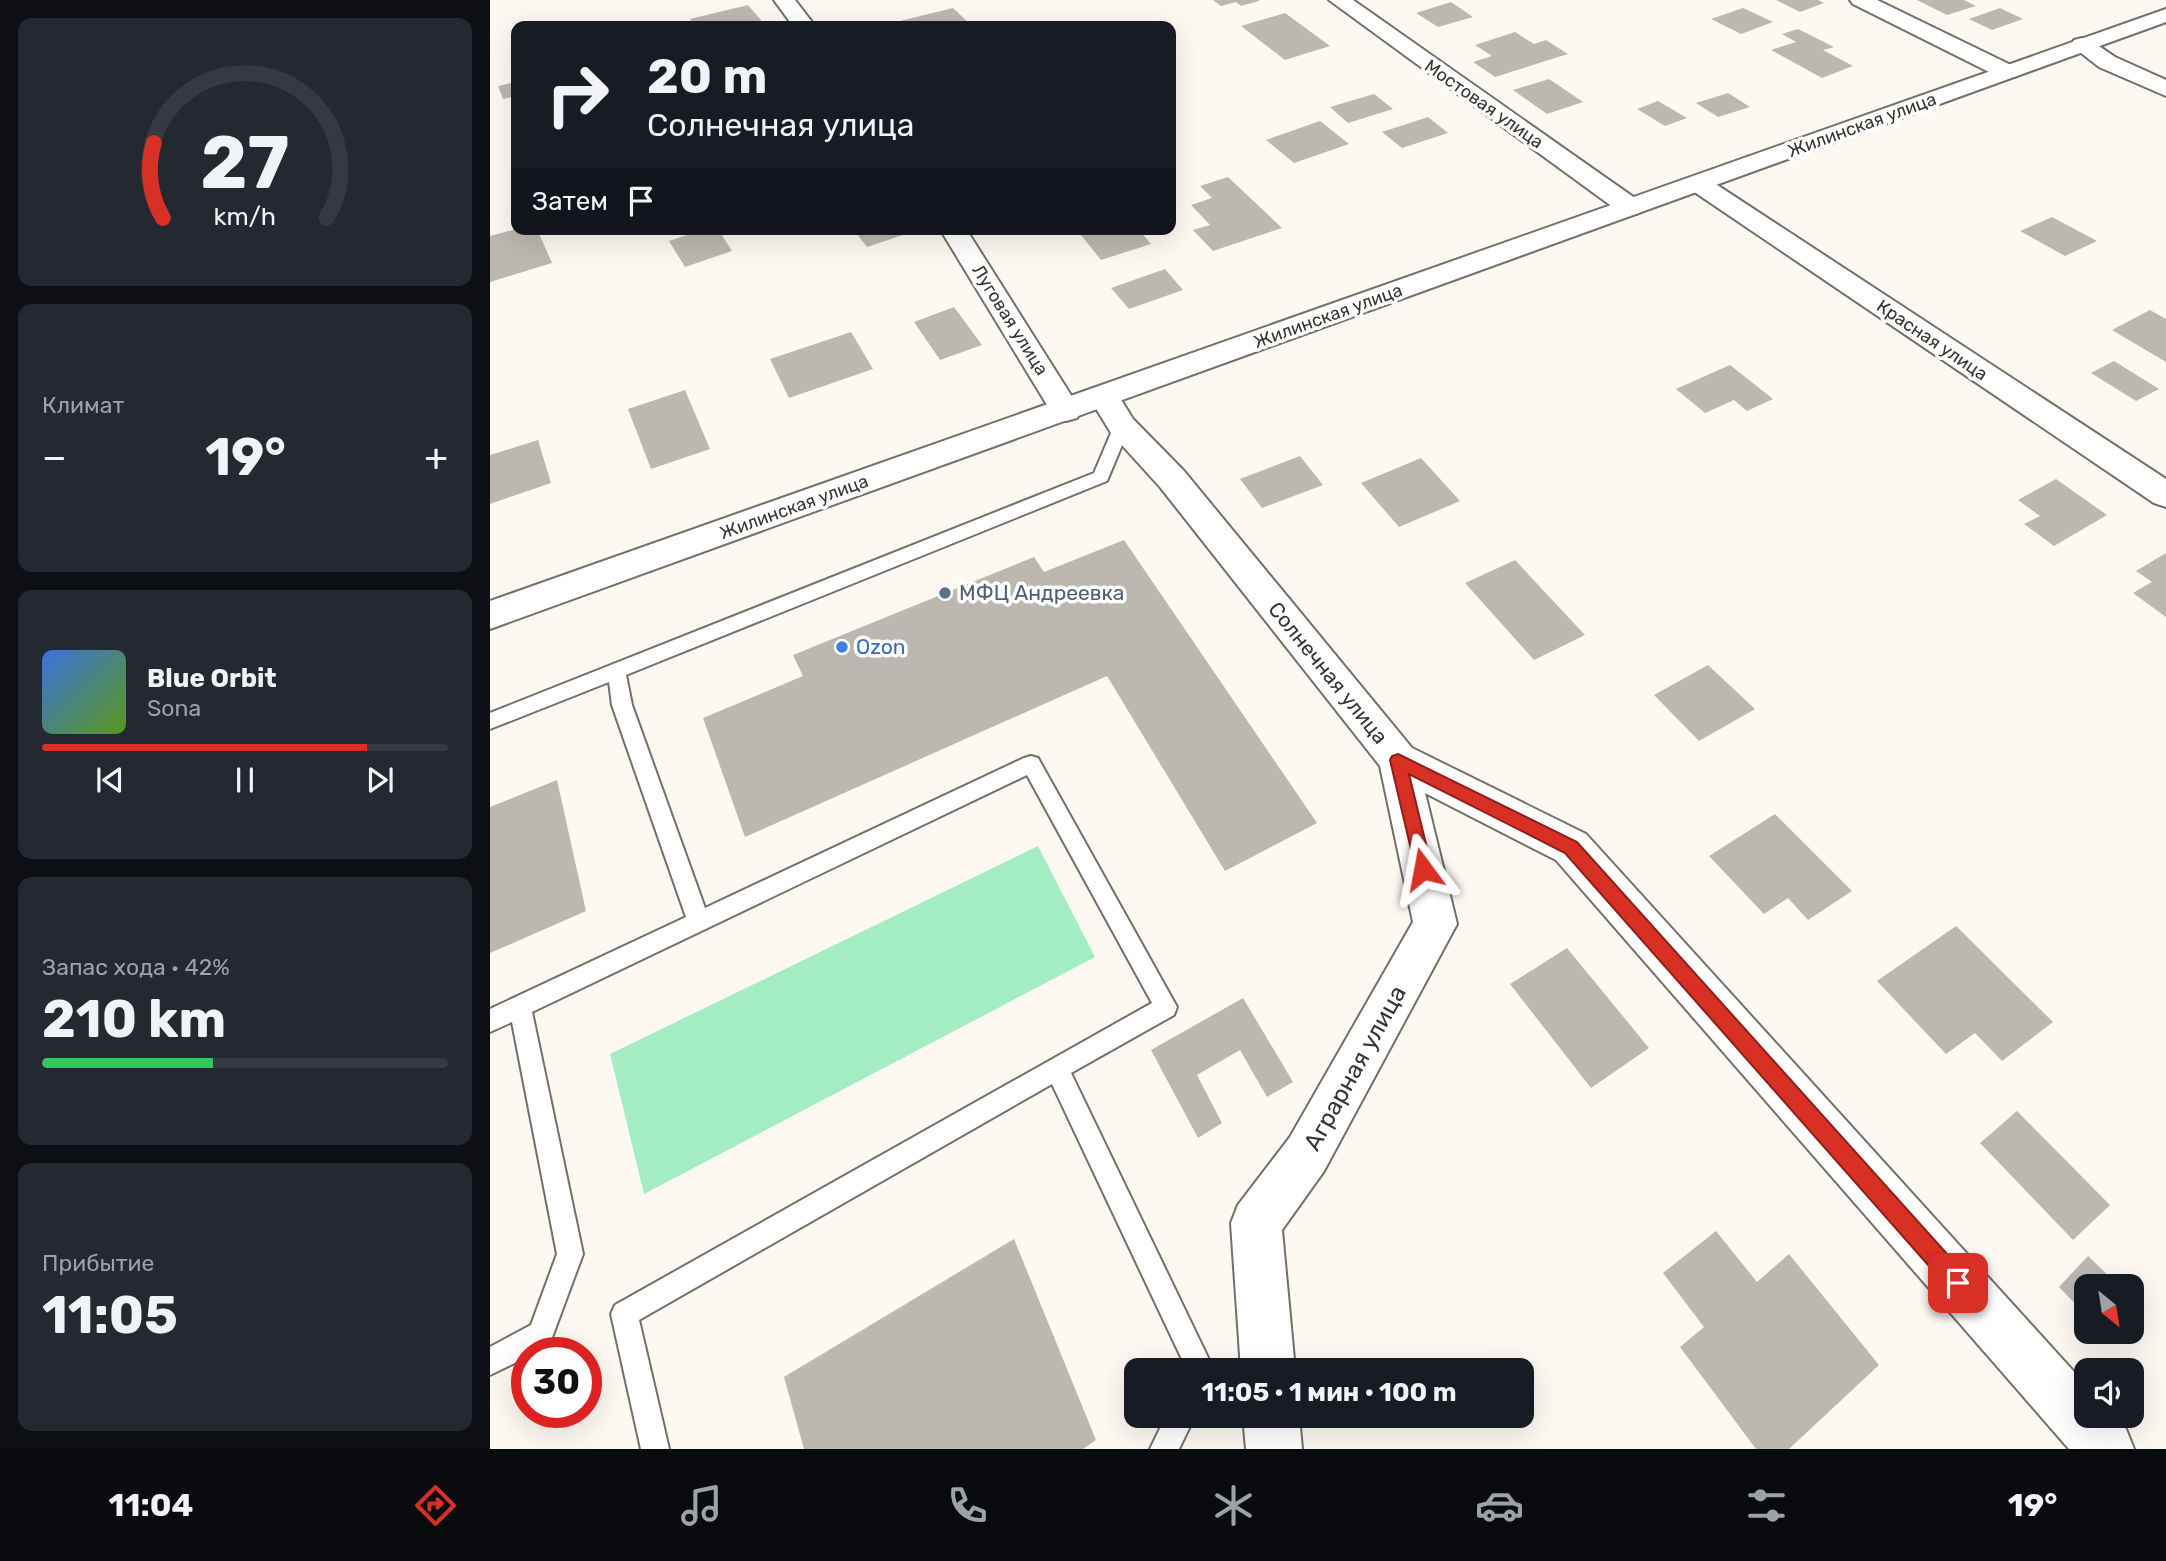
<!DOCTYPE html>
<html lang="ru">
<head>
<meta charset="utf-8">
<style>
	body { margin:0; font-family:Rubik,sans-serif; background:#242831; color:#f1f3f6; height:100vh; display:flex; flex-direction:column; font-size:26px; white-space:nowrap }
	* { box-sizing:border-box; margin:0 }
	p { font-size:23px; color:#9ea1a6 }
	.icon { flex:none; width:38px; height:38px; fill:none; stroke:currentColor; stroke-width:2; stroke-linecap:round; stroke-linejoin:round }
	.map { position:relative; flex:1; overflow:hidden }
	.side { display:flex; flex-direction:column; gap:18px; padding:18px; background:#0d0f14; width:490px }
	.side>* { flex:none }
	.guide { position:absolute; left:21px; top:21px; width:665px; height:214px; border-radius:14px; box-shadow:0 7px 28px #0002; background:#171b24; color:#f1f3f6; overflow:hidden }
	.needle { width:46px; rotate:150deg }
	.buttons { position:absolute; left:1584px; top:1274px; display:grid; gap:14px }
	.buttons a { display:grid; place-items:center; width:70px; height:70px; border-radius:14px; background:#171b24; box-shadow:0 7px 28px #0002; font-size:35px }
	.speed { position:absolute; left:21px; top:1337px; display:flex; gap:14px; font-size:35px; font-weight:700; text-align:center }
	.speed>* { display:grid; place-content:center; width:91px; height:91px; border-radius:50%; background:#171b24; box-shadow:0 7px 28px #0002; line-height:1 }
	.speed .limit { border:10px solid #d22; background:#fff; color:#111 }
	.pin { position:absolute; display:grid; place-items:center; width:60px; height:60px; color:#fff; margin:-30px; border-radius:14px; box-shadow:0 4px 10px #0006 }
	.me { position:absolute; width:77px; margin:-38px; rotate:347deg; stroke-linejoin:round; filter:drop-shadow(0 0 5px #0008) }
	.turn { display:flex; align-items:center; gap:24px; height:147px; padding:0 21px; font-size:32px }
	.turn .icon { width:91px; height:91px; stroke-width:2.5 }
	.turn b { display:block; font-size:49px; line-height:60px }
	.then { display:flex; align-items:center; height:66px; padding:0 21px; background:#0003; gap:14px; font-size:26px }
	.big { font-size:52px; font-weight:700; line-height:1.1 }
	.side .tile { flex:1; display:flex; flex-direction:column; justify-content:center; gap:10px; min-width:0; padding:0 24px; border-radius:14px; background:#242831 }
	.side .dial { align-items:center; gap:0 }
	.dial svg { height:182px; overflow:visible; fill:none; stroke:#363941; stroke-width:7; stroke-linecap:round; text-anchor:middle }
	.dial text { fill:#f1f3f6; stroke:none }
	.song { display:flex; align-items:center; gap:21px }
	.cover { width:84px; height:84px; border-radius:10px; background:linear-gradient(135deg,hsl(220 70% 55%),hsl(90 70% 35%)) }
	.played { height:7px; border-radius:4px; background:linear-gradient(90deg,#d93025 80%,#363941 80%) }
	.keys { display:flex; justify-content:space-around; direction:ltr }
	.heat { display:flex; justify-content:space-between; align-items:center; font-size:38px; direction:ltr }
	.charge { height:10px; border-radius:5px; background:linear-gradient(90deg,#34c759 42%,#363941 0) }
	.trip { position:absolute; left:634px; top:1358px; width:410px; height:70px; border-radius:14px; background:#171b24; box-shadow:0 7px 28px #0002; font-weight:700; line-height:70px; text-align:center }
	.tab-bar { display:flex; height:112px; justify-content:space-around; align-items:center; background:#090b0e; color:#9ea1a6 }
	.tab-bar .icon { width:49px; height:49px }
	.tab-bar .current { color:#d93025 }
	.tab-bar b { font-size:32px; color:#f1f3f6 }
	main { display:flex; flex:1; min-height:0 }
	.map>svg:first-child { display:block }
</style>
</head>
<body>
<main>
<section class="side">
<div class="tile dial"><svg viewBox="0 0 100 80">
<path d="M14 69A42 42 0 1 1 86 69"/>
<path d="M14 69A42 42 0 0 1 10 36" stroke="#d93025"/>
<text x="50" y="56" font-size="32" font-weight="700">27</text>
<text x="50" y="72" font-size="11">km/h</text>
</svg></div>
<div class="tile"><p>Климат</p>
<div class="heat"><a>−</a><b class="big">19°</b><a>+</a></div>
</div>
<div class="tile">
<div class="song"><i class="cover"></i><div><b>Blue Orbit</b><p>Sona</p></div></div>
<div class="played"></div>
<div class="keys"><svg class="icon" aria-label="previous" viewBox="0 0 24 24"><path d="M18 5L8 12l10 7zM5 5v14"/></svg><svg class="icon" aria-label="pause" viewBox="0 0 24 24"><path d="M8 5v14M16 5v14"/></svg><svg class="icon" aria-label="next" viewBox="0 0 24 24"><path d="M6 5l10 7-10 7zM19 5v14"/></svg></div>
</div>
<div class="tile"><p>Запас хода · 42%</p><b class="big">210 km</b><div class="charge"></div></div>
<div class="tile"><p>Прибытие</p><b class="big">11:05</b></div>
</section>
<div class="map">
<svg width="1676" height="1449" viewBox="0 0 1676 1449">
	<rect width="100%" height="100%" fill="#fdf9f2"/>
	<polygon fill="#a4edc3" points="548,846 605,957 154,1194 120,1054"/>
	<g fill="#bcb8b1">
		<polygon points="723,0 769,0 769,1 751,6 746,2 731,6"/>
		<polygon points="1286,0 1328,0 1334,3 1310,12"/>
		<polygon points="1427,0 1474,0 1486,6 1457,15"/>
		<polygon points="961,2 983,17 948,27 926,13"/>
		<polygon points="258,5 276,26 205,26 200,19"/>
		<polygon points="463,8 482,26 415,26 410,21"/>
		<polygon points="1253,8 1283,22 1251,34 1221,19"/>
		<polygon points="1510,8 1533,19 1502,30 1479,19"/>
		<polygon points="795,13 840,46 795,60 751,26"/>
		<polygon points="1308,29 1344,47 1333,50 1363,66 1332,78 1281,50 1306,42 1292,34"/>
		<polygon points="1025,32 1044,44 1056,40 1078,54 1005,77 983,62 1002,56 985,45"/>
		<polygon points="1059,79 1093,102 1057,114 1023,90"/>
		<polygon points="26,82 26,96 13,99 8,86"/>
		<polygon points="1238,93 1260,107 1228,117 1206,103"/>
		<polygon points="884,94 903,109 858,123 840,107"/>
		<polygon points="1168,101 1197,118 1175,126 1147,109"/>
		<polygon points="938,117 958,133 912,148 892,132"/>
		<polygon points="830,121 859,144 804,163 776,140"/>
		<polygon points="738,177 792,228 723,251 703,230 720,225 701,205 722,198 710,186"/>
		<polygon points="1562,217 1607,241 1575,256 1530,231"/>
		<polygon points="26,229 47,229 62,263 0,282 0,236"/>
		<polygon points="216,229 228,229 242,251 195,267 179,241"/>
		<polygon points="363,229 428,229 428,230 377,247"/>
		<polygon points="586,229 648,229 661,244 611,260"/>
		<polygon points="675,269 693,290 639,309 621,288"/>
		<polygon points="464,307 492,345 450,360 424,322"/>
		<polygon points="1660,310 1676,319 1676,362 1622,330"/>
		<polygon points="361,332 383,369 299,398 280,359"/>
		<polygon points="1624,361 1669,389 1646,401 1601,373"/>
		<polygon points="1240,365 1283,399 1257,411 1244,400 1215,413 1186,389"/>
		<polygon points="195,390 220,449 161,469 138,409"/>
		<polygon points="48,440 61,483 0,504 0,455"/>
		<polygon points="810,456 833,485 772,508 750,479"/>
		<polygon points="931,458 970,501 909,527 871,483"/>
		<polygon points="1566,479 1617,515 1564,546 1534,524 1550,516 1528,500"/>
		<polygon points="634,540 827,823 735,871 617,676 255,837 213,718 313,676 303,655 544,557 554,572"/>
		<polygon points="1676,553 1676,617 1643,593 1662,582 1646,571"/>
		<polygon points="1025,560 1095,635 1044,660 975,583"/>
		<polygon points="1218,665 1265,709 1209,741 1164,695"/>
		<polygon points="67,780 96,911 0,953 0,807"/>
		<polygon points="1285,814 1362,891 1318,920 1298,898 1274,914 1219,856"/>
		<polygon points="1466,926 1563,1022 1512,1061 1485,1033 1456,1054 1387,981"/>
		<polygon points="1077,948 1159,1048 1101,1088 1020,984"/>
		<polygon points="753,998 803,1082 777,1097 750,1050 707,1075 732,1123 708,1138 661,1050"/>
		<polygon points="1527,1111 1620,1205 1583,1240 1490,1143"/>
		<polygon points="1226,1231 1267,1282 1299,1254 1389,1365 1299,1449 1266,1449 1190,1347 1214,1327 1173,1273"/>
		<polygon points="524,1239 606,1440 593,1449 314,1449 294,1377"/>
		<polygon points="1598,1256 1629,1286 1596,1286 1596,1315 1569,1287"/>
	</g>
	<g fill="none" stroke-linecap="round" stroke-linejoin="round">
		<defs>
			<g id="lane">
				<polygon points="632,421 640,426 617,481 136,675 142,705 215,908 534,758 541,756 548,758 687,1007 684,1015 581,1073 724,1370 697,1370 562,1084 149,1320 179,1449 151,1449 121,1314 125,1305 662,1003 537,775 42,1012 93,1254 60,1343 44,1353 37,1353 37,1357 0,1375 0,1347 41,1325 67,1254 22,1022 0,1032 0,1009 196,917 122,705 119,682 0,729 0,713 604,473 624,426"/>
				<polygon points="676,1416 705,1416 689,1449 660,1449"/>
			</g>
			<g id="street">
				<polygon points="284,0 305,0 325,26 303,26"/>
				<polygon points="839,0 863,0 1149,201 1153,207 1149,213 1140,215 1131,213"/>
				<polygon points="1360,0 1387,0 1525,67 1528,72 1525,77 1509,77 1363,4"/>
				<polygon points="1592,38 1600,40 1625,57 1676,80 1676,96 1609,67 1581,45 1584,40"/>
				<polygon points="1209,176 1218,179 1676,479 1676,507 1664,503 1200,189 1196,184 1200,179"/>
				<polygon points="450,229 476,229 591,411 587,418 576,421 565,418"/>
				<polygon points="614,387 625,390 643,419 694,471 922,748 1096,834 1596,1385 1596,1416 1624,1416 1636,1429 1644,1449 1579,1449 1066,860 935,793 967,924 834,1171 792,1230 805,1370 751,1370 741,1223 748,1205 800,1137 923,922 890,766 670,487 621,433 599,397 603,390"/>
				<polygon points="753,1416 809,1416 812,1449 756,1449"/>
			</g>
			<polygon id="secondary" points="1676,9 1676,22 0,629 0,601"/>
		</defs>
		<use href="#lane" stroke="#737069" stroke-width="4"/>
		<use href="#street" stroke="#737069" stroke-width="4"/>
		<use href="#secondary" stroke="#737069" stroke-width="4"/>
		<use href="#lane" fill="#fff" fill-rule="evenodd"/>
		<use href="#street" fill="#fff" fill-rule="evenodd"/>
		<use href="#secondary" fill="#fff" fill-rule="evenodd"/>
	</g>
	<polygon fill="#d93025" stroke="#8d1f18" stroke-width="2" points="908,754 1087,842 1476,1275 1479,1283 1476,1291 1468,1294 1461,1291 1075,853 919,774 942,869 939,875 933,877 927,875 900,760 902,756"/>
	<circle fill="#5c6f8a" stroke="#fff" stroke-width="2.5" cx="455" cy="593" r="7"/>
	<circle fill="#3f7fe0" stroke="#fff" stroke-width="2.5" cx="352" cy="647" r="7"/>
	<g text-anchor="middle" stroke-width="7" stroke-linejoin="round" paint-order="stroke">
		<g font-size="18" fill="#363532" stroke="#fff">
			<text transform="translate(994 104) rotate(35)" y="6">Мостовая улица</text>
			<text transform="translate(1372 125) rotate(-20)" y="6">Жилинская улица</text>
			<text transform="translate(838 316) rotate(-20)" y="6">Жилинская улица</text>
			<text transform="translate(520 320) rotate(58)" y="6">Луговая улица</text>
			<text transform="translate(1442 340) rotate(34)" y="6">Красная улица</text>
			<text transform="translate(304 507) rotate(-20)" y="6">Жилинская улица</text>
		</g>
		<g font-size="21" fill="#4e5e75" stroke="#fff" text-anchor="start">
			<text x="469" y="600">МФЦ Андреевка</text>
		</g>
		<g font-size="21" fill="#366cbe" stroke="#fff" text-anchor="start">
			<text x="366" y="654">Ozon</text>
		</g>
		<g font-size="21" fill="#363532" stroke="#fff">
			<text transform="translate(838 673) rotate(51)" y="7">Солнечная улица</text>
		</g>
		<g font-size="24" fill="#363532" stroke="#fff">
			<text transform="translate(865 1068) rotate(-61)" y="8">Аграрная улица</text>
		</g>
	</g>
</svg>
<div class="buttons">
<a><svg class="needle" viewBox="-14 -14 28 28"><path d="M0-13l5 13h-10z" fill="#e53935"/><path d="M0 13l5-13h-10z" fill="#9ea1a6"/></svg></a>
<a><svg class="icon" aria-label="sound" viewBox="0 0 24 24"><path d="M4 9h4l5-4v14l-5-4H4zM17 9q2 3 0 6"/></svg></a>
</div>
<div class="speed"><div class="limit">30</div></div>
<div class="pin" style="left:1468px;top:1283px;background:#d93025"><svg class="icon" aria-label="arrive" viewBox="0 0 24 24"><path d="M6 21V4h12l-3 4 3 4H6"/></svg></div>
<svg class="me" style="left:933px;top:869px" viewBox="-20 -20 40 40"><path d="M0-17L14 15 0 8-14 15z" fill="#d93025" stroke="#fff" stroke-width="4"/></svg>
<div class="trip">11:05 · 1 мин · 100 m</div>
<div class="guide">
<div class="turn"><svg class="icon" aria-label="right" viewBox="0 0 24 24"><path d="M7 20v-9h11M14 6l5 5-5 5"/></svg><div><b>20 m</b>Солнечная улица</div></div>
<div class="then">Затем<svg class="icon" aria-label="arrive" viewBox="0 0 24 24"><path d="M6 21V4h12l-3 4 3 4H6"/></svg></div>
</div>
</div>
</main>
<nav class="tab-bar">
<b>11:04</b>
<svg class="icon current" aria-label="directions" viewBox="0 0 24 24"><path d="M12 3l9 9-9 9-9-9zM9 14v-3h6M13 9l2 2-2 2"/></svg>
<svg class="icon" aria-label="music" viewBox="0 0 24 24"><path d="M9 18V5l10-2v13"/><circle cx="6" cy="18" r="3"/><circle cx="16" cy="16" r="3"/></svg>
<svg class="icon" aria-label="phone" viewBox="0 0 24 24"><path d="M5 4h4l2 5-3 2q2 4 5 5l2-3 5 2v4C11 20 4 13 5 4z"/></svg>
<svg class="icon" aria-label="climate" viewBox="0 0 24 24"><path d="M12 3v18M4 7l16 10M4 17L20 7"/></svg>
<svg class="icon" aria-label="car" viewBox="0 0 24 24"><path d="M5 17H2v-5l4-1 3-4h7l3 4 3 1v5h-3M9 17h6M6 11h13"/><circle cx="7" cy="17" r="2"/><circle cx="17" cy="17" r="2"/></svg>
<svg class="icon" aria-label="filters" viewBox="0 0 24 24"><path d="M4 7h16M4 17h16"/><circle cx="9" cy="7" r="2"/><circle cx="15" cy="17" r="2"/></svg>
<b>19°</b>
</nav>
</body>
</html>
